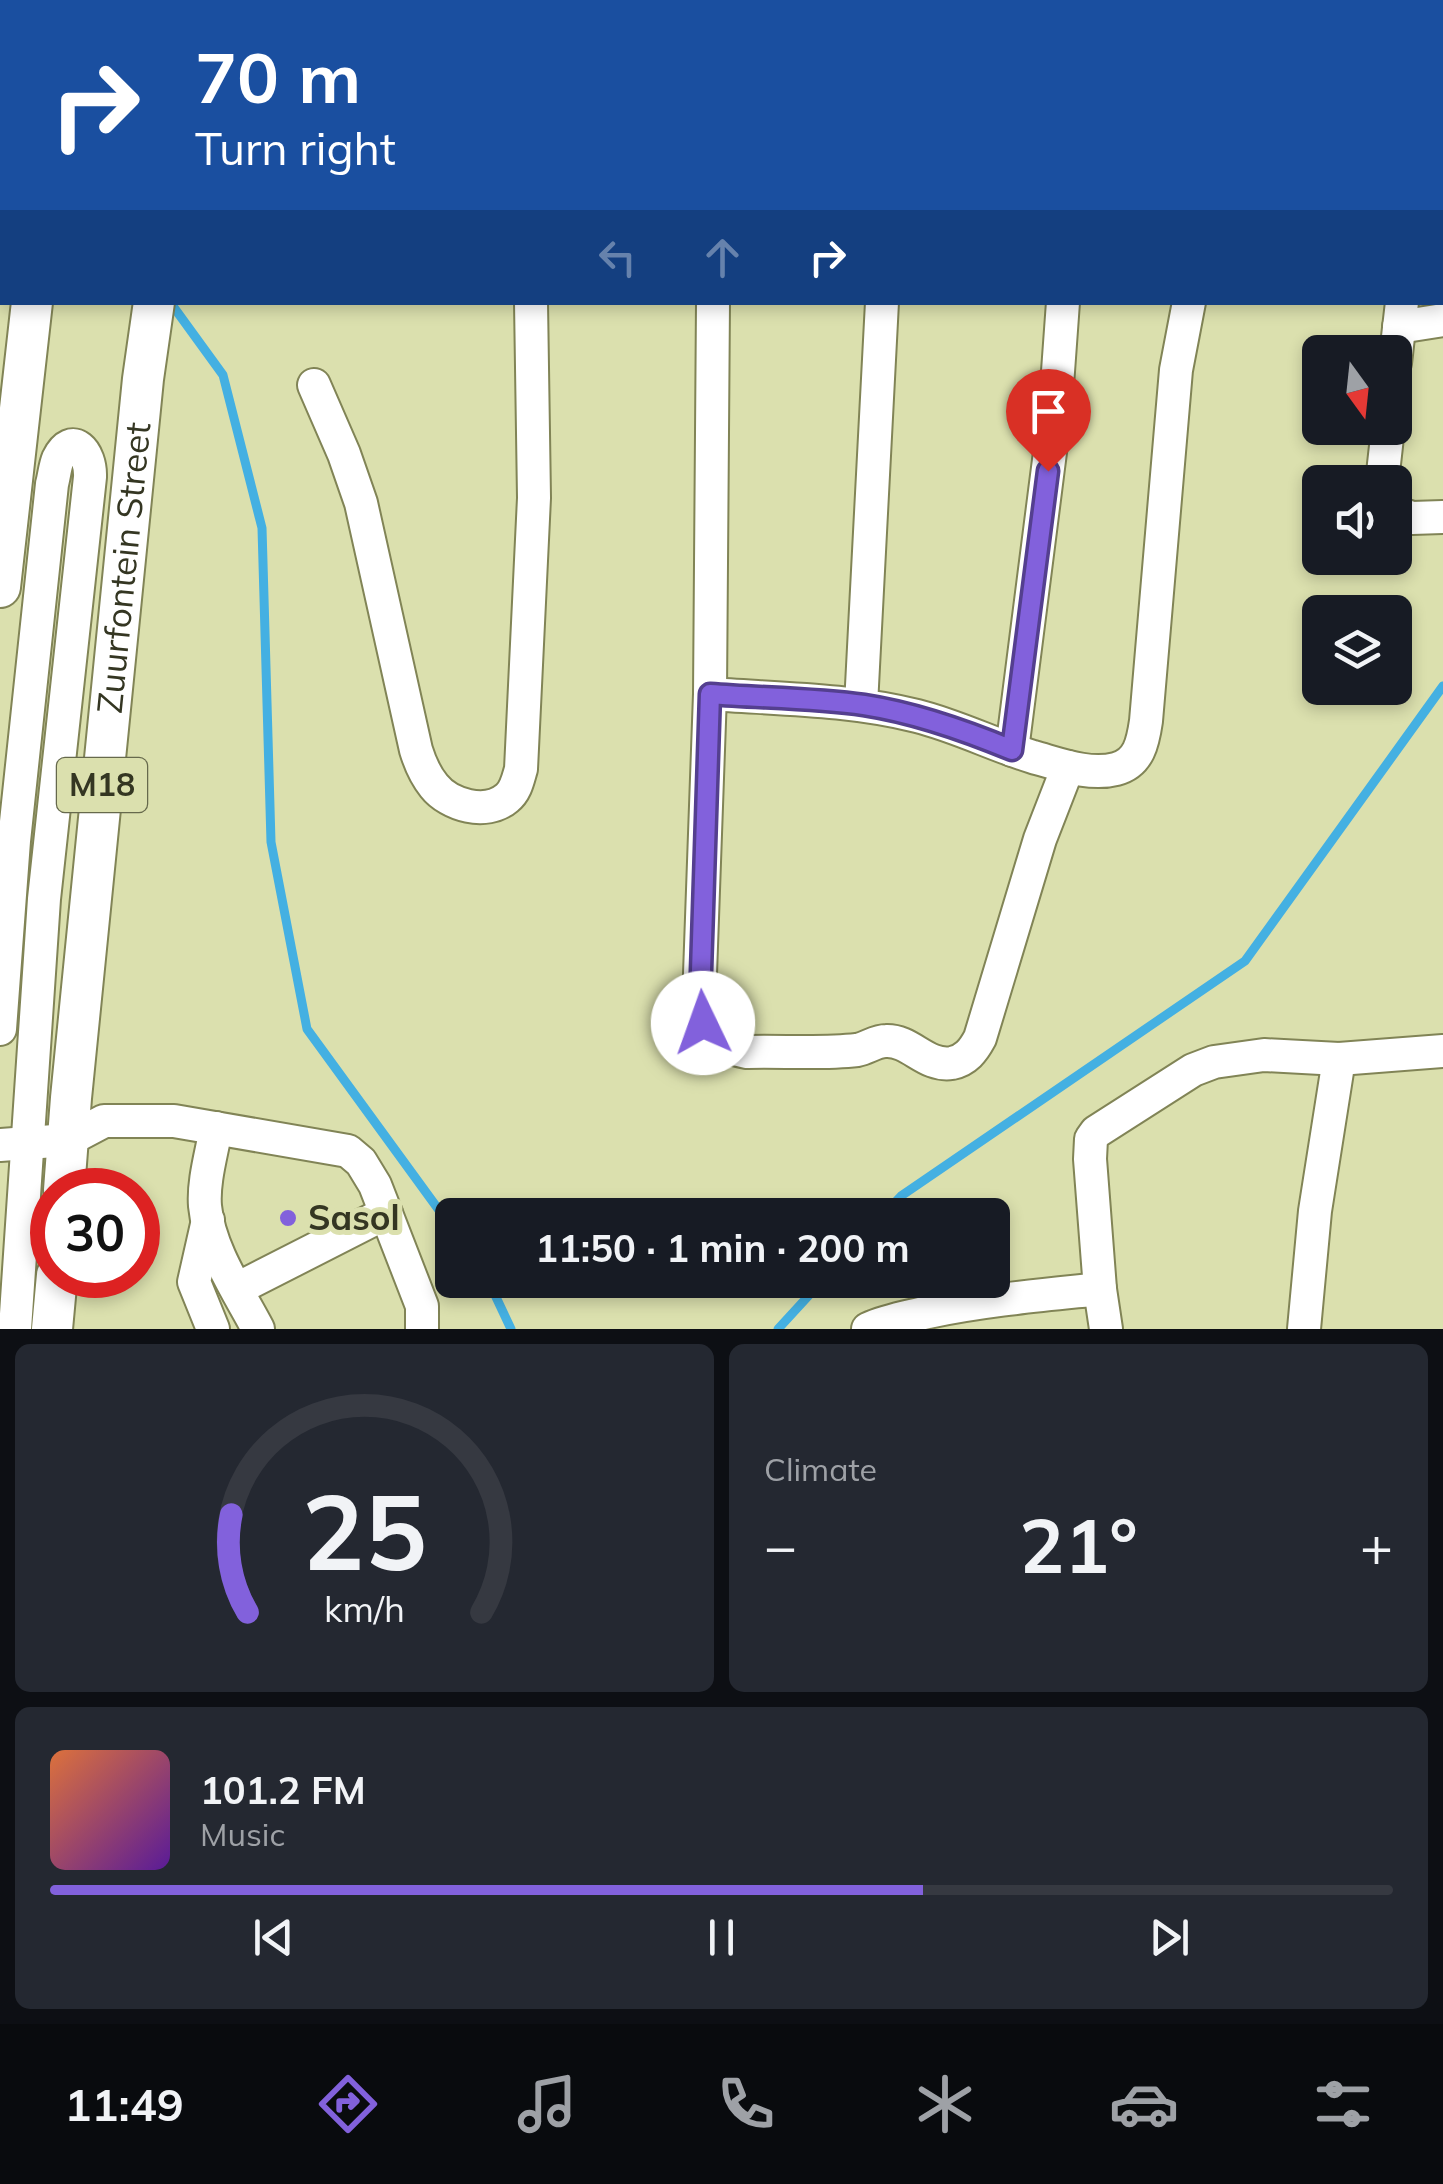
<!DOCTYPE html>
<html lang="en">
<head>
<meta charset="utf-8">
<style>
	body { margin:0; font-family:Mulish,sans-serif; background:#242831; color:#f1f3f6; height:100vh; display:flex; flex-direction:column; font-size:38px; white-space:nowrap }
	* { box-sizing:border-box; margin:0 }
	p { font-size:32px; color:#9ea1a6 }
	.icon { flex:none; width:55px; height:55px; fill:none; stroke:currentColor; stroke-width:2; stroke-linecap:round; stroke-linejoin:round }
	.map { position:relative; height:1329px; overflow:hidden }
	.side { display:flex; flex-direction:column; gap:15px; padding:15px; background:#0d0f14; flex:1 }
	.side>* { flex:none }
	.hud { position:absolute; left:0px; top:0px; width:1445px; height:305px; box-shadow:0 5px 15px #0003; background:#1a4fa0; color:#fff; overflow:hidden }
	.needle { width:65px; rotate:165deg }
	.fabs { position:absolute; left:1302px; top:335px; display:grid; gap:20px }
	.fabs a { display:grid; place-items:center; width:110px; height:110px; border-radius:15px; background:#171b24; box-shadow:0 5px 15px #0003; font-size:50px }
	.speed { position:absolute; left:30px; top:1168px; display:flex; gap:20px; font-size:50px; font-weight:700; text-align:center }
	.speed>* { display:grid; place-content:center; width:130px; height:130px; border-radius:50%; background:#171b24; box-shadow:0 5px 15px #0003; line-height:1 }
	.speed .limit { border:15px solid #d22; background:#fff; color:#111 }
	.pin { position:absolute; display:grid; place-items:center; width:85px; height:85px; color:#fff; margin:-102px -42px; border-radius:50% 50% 50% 0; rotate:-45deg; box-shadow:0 0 10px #0007 }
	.pin .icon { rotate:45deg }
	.me { position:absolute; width:110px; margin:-55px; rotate:357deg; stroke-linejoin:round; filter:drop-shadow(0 0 8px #0008) }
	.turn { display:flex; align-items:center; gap:35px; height:210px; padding:0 30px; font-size:45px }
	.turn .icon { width:130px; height:130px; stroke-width:2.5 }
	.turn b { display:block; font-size:70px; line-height:85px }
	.lanes { display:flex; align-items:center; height:95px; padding:0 30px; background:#0003; justify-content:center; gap:50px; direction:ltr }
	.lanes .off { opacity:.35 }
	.big { font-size:75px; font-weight:700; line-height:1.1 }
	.side .widget { flex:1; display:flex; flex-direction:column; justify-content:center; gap:15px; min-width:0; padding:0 35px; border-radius:15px; background:#242831 }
	.side .dial { align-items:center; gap:0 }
	.dial svg { height:260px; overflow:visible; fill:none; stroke:#363941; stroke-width:7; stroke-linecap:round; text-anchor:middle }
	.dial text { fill:#f1f3f6; stroke:none }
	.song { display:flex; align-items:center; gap:30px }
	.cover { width:120px; height:120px; border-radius:15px; background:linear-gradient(135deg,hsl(20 70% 55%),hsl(270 70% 35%)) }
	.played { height:10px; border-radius:5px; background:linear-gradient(90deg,#8261dc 65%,#363941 65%) }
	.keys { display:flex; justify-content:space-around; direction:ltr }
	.heat { display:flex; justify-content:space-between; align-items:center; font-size:55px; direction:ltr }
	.side .tiles { flex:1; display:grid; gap:15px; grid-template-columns:1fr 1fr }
	.widget:last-child { grid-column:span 2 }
	.trip { position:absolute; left:435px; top:1198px; width:575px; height:100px; border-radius:15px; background:#171b24; box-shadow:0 5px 15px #0003; font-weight:700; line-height:100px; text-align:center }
	.dock { display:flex; height:160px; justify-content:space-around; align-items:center; background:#090b0e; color:#9ea1a6 }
	.dock .icon { width:70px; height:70px }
	.dock .active { color:#8261dc }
	.dock b { font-size:45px; color:#f1f3f6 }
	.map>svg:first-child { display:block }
</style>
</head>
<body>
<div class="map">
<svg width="1443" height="1329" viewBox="0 0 1443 1329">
	<rect width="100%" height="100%" fill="#dbe0ae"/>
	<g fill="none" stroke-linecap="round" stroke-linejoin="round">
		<g stroke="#44b0e2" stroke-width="9">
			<polyline points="0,65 2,69"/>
			<polyline points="170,302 223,375 262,528 271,842 307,1029 452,1228"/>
			<polyline points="883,1215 901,1196 1245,961 1443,686"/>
			<polyline points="488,1280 511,1329"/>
			<polyline points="778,1329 823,1280"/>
		</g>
		<defs>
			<g id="minor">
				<polyline points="940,0 965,2"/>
				<polyline points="546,2 547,0"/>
				<polyline points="716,2 716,0"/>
				<polyline points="898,2 898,0"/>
				<polyline points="1090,2 1091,0"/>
				<polyline points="1252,2 1252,0"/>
				<polyline points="1442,129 1443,129"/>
				<path d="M713 302 710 694 699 1002C705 1036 712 1045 747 1052 782 1051 823 1054 857 1050 867 1048 876 1041 886 1041 911 1040 925 1067 952 1063 966 1060 973 1051 980 1038L1040 839 1068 767"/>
				<polyline points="1399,327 1443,320"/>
				<polyline points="1395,363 1402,302"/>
				<path d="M314 385 344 454 361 503 416 750C420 763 425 775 434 786 449 805 486 816 507 798 516 791 518 779 521 769L534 498 531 302"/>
				<polyline points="1382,482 1388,428"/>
				<polyline points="1395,512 1412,518 1443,517"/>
				<path d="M710 694C779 699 849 699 917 716 957 726 994 745 1033 757 1059 764 1089 776 1116 769 1139 763 1143 742 1146 721L1176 370 1189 302"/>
				<polyline points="861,705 882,302"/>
				<polyline points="1012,750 1055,413 1063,302"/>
				<path d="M0 1029 14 841 52 484C54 477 55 466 58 459 72 430 91 452 90 477L44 899 15 1329"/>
				<path d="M216 1128C212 1152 203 1181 205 1206 209 1249 238 1291 258 1329"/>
				<polyline points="0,1145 68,1140 104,1121 174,1121 348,1151 361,1162 375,1185 422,1306 422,1329"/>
				<polyline points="208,1220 194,1282 213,1329"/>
				<polyline points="237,1289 386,1213"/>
				<path d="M868 1329C887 1320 908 1317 928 1312 985 1300 1043 1295 1100 1289"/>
				<polyline points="1106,1329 1100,1289 1090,1159 1091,1139 1096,1132 1193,1070 1214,1062 1264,1055 1339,1059 1443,1051"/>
				<polyline points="1304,1329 1315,1211 1339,1059"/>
			</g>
			<g id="major">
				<polyline points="64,2 64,0"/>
				<polyline points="193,2 194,0"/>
				<polyline points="0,587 32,302"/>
				<path id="s1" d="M64 1190 71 1098 143 379 154 302"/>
				<polyline points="52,1329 57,1275"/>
			</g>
		</defs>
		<use href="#minor" stroke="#818456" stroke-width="36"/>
		<use href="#major" stroke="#818456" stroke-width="44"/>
		<use href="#minor" stroke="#fff" stroke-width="32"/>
		<use href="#major" stroke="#fff" stroke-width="40"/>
	</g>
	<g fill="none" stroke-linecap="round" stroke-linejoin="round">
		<defs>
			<path id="route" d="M703 1023 700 1002 710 694C761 698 813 698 864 705 916 713 964 730 1012 750L1048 471"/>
		</defs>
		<use href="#route" stroke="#543f8f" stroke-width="25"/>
		<use href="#route" stroke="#8261dc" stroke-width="18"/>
	</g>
	<circle fill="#8261dc" stroke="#dbe0ae" stroke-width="4" cx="288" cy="1218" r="10"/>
	<g text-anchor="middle" stroke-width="10" stroke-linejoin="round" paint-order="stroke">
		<rect fill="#dbe0ae" stroke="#66694c" stroke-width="2.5" x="57" y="758" width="90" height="54" rx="8"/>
		<g font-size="32" font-weight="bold" fill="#343622">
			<text x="102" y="796">M18</text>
		</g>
		<g font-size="35" fill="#343622" stroke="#dbe0ae">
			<text dy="12" stroke="none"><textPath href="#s1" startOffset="625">Zuurfontein Street</textPath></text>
		</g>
		<g font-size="35" font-weight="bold" fill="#343622" stroke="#dbe0ae" text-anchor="start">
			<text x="308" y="1230">Sasol</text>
		</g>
	</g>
</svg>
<div class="fabs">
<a><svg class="needle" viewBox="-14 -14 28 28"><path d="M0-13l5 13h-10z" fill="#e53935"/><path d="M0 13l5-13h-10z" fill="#9ea1a6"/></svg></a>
<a><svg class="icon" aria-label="sound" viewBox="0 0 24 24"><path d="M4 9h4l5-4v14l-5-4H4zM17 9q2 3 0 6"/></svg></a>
<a><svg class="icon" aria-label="layers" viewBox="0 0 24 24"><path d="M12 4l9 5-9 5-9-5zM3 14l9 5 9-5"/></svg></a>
</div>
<div class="speed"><div class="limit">30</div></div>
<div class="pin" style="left:1048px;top:471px;background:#d93025"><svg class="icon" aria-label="arrive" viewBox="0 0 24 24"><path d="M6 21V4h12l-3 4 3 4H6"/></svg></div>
<svg class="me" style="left:703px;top:1023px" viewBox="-20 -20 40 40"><circle r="19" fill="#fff"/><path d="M0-13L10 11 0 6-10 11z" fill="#8261dc"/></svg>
<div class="trip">11:50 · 1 min · 200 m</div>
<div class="hud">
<div class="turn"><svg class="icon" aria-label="right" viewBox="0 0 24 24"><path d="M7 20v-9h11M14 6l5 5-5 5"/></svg><div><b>70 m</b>Turn right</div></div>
<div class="lanes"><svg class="icon off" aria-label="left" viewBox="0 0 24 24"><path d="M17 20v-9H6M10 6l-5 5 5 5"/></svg><svg class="icon off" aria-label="ahead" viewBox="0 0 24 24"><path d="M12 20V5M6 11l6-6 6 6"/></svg><svg class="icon" aria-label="right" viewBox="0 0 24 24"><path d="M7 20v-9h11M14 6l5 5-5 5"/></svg></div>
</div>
</div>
<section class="side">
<div class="tiles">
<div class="widget dial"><svg viewBox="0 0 100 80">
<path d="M14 69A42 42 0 1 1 86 69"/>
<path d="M14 69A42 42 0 0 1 9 39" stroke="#8261dc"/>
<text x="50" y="56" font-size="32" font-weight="700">25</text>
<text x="50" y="72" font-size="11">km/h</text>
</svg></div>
<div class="widget"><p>Climate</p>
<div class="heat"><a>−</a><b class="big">21°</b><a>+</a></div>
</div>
<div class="widget">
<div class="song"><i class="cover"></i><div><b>101.2 FM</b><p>Music</p></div></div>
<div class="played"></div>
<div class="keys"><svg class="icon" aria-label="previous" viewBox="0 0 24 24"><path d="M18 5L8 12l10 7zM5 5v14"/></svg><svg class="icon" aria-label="pause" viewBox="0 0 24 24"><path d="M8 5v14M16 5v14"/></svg><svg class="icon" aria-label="next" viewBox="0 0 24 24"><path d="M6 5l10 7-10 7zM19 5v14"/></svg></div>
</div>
</div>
</section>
<nav class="dock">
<b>11:49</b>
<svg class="icon active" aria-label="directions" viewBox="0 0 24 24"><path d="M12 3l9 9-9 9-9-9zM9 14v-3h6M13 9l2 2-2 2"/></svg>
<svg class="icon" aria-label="music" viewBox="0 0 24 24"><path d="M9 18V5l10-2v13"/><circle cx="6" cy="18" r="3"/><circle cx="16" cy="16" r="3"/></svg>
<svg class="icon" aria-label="phone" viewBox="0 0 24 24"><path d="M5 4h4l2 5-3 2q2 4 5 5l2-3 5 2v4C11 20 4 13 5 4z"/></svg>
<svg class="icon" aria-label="climate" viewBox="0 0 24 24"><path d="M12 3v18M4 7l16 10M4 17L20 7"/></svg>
<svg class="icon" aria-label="car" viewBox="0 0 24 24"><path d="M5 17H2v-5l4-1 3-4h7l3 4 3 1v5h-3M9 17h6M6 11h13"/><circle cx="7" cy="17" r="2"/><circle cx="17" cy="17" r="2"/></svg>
<svg class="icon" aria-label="filters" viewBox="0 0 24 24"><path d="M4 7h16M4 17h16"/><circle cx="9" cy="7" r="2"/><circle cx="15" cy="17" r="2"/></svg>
</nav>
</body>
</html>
